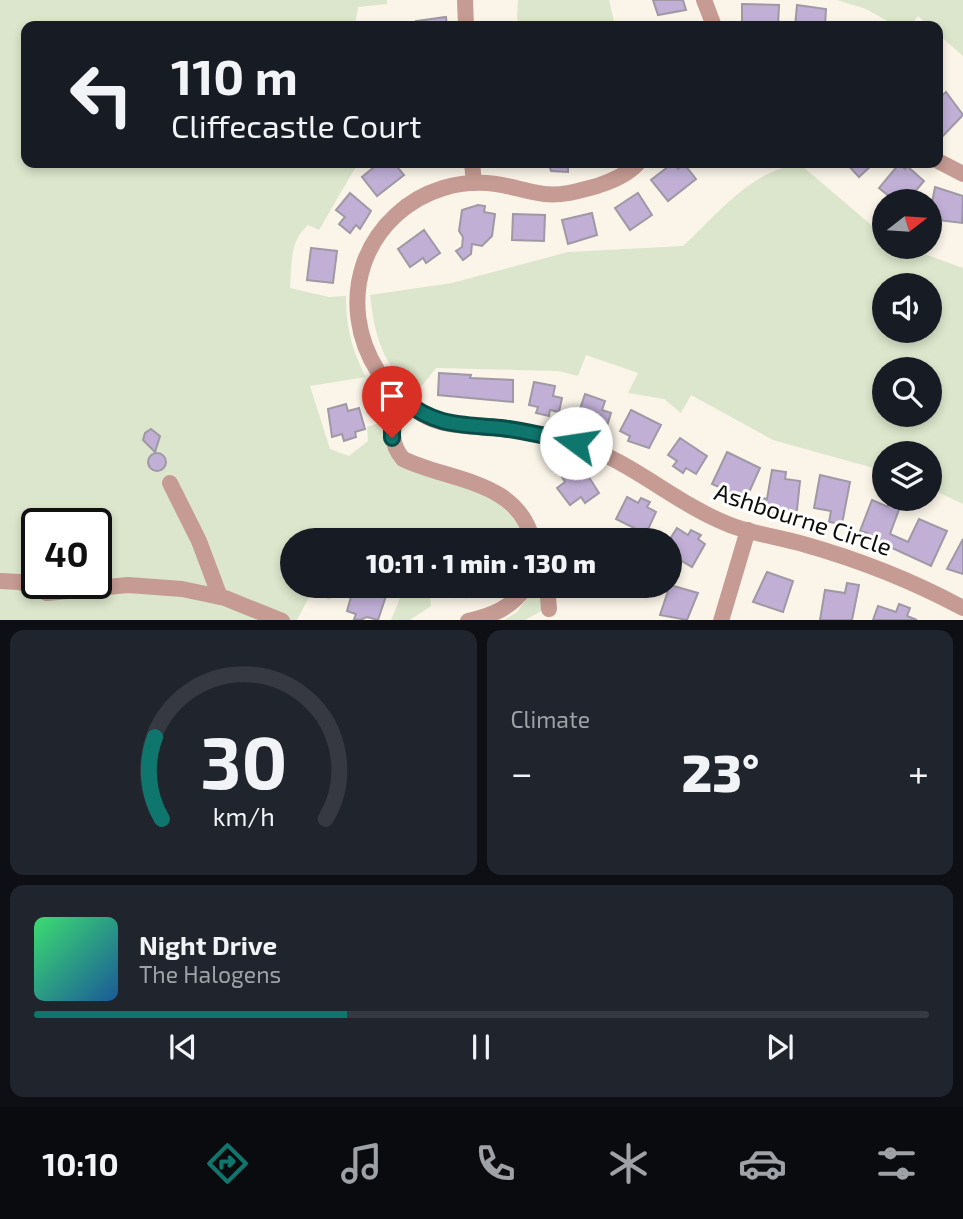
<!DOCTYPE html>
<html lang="en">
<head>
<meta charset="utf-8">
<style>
	body { margin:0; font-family:"Exo 2",sans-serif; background:#20242c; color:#f1f3f6; height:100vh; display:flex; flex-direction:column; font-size:26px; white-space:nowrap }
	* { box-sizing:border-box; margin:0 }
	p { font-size:23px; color:#9ea1a6 }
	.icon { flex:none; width:38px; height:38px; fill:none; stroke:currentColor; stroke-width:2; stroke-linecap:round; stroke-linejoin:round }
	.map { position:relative; height:620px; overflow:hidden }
	.drawer { display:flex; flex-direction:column; gap:10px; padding:10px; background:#0d0f14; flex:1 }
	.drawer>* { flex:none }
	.hud { position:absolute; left:21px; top:21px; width:922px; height:147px; border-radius:14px; box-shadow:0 4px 10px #0003; background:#171b24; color:#f1f3f6; overflow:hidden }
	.needle { width:46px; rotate:73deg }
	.fabs { position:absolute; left:872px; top:189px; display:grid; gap:14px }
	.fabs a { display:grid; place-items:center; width:70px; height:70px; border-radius:50%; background:#171b24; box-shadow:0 4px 10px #0003; font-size:35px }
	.speed { position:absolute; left:21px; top:508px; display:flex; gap:14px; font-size:35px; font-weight:700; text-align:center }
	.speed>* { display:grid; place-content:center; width:91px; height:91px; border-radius:50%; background:#171b24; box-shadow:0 4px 10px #0003; line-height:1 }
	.speed .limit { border:4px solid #111; border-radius:10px; background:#fff; color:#111 }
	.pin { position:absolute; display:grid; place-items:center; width:60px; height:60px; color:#fff; margin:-72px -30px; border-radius:50% 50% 50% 0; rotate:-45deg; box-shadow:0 0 7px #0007 }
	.pin .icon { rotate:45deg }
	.me { position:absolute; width:77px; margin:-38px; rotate:284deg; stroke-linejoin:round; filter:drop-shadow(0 0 5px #0008) }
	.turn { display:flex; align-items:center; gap:24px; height:147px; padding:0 35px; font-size:32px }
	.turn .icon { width:91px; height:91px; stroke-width:2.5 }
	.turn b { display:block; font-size:49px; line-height:60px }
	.big { font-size:52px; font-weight:800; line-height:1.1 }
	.drawer .widget { flex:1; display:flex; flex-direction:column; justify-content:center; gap:10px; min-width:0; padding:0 24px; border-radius:14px; background:#20242c }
	.drawer .dial { align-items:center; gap:0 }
	.dial svg { height:182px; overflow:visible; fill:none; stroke:#363941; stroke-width:7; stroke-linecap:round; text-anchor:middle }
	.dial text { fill:#f1f3f6; stroke:none }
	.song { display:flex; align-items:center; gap:21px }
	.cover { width:84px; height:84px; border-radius:10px; background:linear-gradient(135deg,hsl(140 70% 55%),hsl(210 70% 35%)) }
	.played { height:7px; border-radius:4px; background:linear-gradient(90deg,#0f766e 35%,#363941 35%) }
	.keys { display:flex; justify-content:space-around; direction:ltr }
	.heat { display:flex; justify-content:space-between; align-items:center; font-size:38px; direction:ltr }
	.drawer .tiles { flex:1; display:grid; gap:10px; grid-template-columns:1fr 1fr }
	.widget:last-child { grid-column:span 2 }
	.trip { position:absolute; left:280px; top:528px; width:402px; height:70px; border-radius:35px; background:#171b24; box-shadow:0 4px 10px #0003; font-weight:800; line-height:70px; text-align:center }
	.tab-bar { display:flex; height:112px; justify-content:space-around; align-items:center; background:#090b0e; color:#9ea1a6 }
	.tab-bar .icon { width:49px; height:49px }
	.tab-bar .on { color:#0f766e }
	.tab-bar b { font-size:32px; color:#f1f3f6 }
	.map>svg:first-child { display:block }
</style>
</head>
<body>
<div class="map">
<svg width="963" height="621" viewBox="0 0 963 621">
	<rect width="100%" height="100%" fill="#fbf5e9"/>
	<g fill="#dce6cc" fill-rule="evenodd">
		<path d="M0 0H387V4L358 7 355 26H26V163H358L319 230 308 225C289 242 292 264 290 288L329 297 346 296C346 328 352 350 366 377L310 386 330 449 349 456 368 441 367 427 385 421 390 449C441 472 502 487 527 541H292V586H334L330 600 311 593 297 620H0ZM37 523H96V583H37Z"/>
		<polygon points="518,0 609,0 615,26 524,26 517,19"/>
		<polygon points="837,0 963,0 963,56 938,34 938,26 929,26 918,16 910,26 896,26 866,9"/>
		<path d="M801 165 884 236V247H905L963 268V504L929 488V453H884V471L773 440 691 395 681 413 664 399 628 393 638 373 586 355 578 376 558 371 436 368 417 392C382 367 375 336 370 295L452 283 568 252 683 246C717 215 752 168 801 165ZM884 285H929V331H884ZM884 369H929V415H884Z"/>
		<polygon points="405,586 429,586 431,606 410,620 391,620"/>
		<polygon points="536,586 542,586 545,609 525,620 503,621 517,612"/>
	</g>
	<g fill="#c1afd6" stroke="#9e99a4" stroke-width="2">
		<polygon points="653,0 683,0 686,10 658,15"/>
		<polygon points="742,4 779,5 778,26 742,26"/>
		<polygon points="797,5 826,9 825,26 795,26"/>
		<polygon points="446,17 447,26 417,26 416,21"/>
		<polygon points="946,92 963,115 938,141 938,99"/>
		<polygon points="379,163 394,163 404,175 377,196 362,177"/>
		<polygon points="549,163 568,163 568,172 551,171"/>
		<polygon points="673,163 678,169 684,164 696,179 668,201 651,180"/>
		<polygon points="846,163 874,163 859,177"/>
		<polygon points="899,164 905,169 907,166 924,181 907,201 895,201 879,188"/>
		<polygon points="935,187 963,196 962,223 929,219"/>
		<polygon points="350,193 371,211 360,229 356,225 350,233 339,224 345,217 336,210"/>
		<polygon points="638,193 652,215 630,230 615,208"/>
		<polygon points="478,205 485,206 484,212 495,214 492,236 482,246 472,244 471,254 463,260 456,251 462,247 463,237 459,231 462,210"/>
		<polygon points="592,213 597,235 568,244 562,220"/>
		<polygon points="513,214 545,215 544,241 512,240"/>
		<polygon points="424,230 440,253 426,263 423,258 410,267 398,249"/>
		<polygon points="311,248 337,251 333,283 307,280"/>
		<polygon points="439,373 471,375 470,378 513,380 513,402 438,395"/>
		<polygon points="534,382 555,386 553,396 562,398 559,412 550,410 549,416 536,413 538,407 529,405"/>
		<polygon points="585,394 605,401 602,410 611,413 607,426 598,423 596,430 584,426 586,421 577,418"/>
		<polygon points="346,404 348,411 359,408 365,429 355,432 356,437 344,441 342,434 332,437 328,409"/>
		<polygon points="631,410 661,425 649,448 628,441 630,436 620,431"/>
		<polygon points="151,429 160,436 155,452 143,440 145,433"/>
		<polygon points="680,438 707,456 696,474 686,468 683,473 673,466 677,461 668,455"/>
		<polygon points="727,452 760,468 746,499 712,484"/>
		<circle cx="157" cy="462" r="9"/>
		<polygon points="573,470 577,476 585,471 599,493 585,503 581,497 570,505 557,488 565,482 562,477"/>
		<polygon points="772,470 786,472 785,479 800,481 796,519 760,510 762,498 767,499"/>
		<polygon points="820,475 850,482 842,524 829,522 831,511 814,508"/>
		<polygon points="627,497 638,503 641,498 650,502 647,507 656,512 646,534 616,519"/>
		<polygon points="872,500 888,507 890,500 901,504 890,534 908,542 919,519 947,531 931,566 866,536 867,533 860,531"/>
		<polygon points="677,528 688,535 691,530 701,535 698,539 705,544 692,567 670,554 670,539"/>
		<polygon points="963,539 963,574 947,569"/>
		<polygon points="767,572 793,581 783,612 753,602"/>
		<polygon points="847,583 859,585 852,620 820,620 825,590 845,593"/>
		<polygon points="670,585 698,593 687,620 660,615"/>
		<polygon points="354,586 386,596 378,620 367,617 360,620 354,619 356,614 347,611"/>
		<polygon points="449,586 472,586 474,592 467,597 464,592 456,597"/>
		<polygon points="899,604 910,608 907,616 917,620 873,620 878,606 896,612"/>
	</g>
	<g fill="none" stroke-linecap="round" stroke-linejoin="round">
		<g stroke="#c59b93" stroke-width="16">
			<polyline points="465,0 466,26"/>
			<polyline points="704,0 714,26"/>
			<polyline points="938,161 963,174"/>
			<polyline points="472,163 474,183"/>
			<path d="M638 163C627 175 612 181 597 186 579 191 562 196 544 194 527 192 512 186 496 184 460 179 423 190 396 215 334 272 350 369 420 413 443 428 472 426 498 428 525 431 553 436 578 444 633 462 676 504 730 525 753 534 779 537 803 544 860 560 911 580 963 608"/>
			<path d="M403 400C394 422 386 439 403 459 451 482 517 479 533 541"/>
			<polyline points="170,483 199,541 220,597"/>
			<polyline points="0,581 20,582 47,593 128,585 182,589 225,598 282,621"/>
			<polyline points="547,586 549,609"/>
			<path d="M468 621C495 615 510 608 527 586"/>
			<polyline points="721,621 748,530"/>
		</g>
	</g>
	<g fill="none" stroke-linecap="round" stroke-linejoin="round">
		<defs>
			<path id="route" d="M392 438V428L403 400C437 427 460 424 501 428 526 431 551 437 576 443"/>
		</defs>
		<use href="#route" stroke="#0a4d48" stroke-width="18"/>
		<use href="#route" stroke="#0f766e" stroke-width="12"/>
	</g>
	<g text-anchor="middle" stroke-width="6" stroke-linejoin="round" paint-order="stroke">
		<g font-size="24" fill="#0e0c08" stroke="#fff">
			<text transform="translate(803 520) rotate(18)" y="8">Ashbourne Circle</text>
		</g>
	</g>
</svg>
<div class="fabs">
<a><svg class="needle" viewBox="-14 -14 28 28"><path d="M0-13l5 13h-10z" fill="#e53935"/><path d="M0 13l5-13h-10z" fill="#9ea1a6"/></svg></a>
<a><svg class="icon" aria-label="sound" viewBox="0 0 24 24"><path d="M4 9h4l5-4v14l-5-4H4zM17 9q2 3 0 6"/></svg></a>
<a><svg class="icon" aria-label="search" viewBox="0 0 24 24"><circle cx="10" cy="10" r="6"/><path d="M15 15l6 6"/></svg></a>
<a><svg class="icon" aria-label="layers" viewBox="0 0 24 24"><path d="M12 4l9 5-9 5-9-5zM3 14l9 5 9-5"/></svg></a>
</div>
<div class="speed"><div class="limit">40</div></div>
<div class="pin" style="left:392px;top:438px;background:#d93025"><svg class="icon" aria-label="arrive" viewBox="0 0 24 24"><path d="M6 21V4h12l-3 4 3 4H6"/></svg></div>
<svg class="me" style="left:576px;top:443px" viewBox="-20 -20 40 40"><circle r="19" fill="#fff"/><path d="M0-13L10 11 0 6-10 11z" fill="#0f766e"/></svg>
<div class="trip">10:11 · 1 min · 130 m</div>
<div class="hud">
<div class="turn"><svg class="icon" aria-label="left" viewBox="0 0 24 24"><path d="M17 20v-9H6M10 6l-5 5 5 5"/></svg><div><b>110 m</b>Cliffecastle Court</div></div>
</div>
</div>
<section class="drawer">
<div class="tiles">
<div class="widget dial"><svg viewBox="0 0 100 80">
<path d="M14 69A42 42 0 1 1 86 69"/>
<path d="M14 69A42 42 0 0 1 11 33" stroke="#0f766e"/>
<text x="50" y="56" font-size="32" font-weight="700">30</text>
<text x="50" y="72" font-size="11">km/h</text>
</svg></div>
<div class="widget"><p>Climate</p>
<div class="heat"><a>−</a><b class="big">23°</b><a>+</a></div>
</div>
<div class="widget">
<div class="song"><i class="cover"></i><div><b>Night Drive</b><p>The Halogens</p></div></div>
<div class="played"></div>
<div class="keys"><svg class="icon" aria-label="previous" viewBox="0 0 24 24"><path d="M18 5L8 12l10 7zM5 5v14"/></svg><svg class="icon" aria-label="pause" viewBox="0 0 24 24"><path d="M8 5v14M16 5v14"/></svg><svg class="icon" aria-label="next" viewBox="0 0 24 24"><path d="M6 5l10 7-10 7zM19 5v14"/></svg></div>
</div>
</div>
</section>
<nav class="tab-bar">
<b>10:10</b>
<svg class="icon on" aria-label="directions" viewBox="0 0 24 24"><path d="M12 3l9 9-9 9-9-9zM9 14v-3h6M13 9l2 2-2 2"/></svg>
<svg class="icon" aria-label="music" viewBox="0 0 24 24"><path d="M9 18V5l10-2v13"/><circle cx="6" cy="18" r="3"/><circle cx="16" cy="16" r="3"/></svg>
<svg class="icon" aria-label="phone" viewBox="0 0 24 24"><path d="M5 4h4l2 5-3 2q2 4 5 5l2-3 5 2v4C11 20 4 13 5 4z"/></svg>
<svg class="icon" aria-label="climate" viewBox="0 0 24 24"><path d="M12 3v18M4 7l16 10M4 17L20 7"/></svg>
<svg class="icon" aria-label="car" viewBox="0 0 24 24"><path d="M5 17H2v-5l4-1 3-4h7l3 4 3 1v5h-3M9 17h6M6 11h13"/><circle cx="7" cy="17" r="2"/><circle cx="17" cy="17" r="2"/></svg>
<svg class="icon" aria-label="filters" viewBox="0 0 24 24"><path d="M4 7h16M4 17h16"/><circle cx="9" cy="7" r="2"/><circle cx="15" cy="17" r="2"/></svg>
</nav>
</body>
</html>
